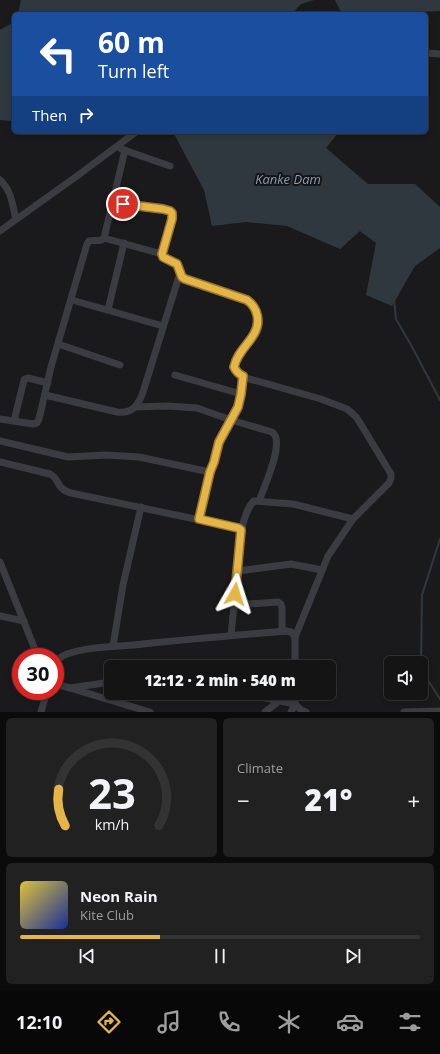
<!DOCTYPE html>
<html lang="en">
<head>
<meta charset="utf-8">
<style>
	body { margin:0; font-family:"Open Sans",sans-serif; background:#212122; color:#f1f3f6; height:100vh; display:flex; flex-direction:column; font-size:15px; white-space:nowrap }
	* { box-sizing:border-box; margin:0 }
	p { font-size:13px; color:#9d9ea0 }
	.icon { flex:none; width:22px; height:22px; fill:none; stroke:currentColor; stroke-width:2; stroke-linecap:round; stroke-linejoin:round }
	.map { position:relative; height:712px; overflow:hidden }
	.details { display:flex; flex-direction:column; gap:6px; padding:6px; background:#0b0b0c; flex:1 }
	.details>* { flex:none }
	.banner { position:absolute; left:12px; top:12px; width:416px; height:122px; border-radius:6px; box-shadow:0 2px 6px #0003,0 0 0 1px #333334; background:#1a4fa0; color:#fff; overflow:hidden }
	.fabs { position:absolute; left:384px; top:656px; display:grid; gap:8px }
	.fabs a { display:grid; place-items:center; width:44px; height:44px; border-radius:6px; background:#141415; box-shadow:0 2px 6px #0003,0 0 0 1px #333334; font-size:20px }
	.speed { position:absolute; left:12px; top:648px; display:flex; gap:8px; font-size:20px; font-weight:700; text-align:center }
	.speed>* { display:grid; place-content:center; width:52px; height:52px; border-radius:50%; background:#141415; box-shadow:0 2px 6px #0003,0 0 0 1px #333334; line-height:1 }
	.speed .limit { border:6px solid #d22; background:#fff; color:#111 }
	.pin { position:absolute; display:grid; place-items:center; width:34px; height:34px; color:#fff; margin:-17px; border:2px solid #fff; border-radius:50%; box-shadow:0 1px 4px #0007 }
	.me { position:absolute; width:44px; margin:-22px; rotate:6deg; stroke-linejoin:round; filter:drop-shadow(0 0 3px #0008) }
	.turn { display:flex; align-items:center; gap:14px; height:84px; padding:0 20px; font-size:18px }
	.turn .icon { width:52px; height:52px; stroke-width:2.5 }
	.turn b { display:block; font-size:28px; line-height:34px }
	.then { display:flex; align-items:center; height:38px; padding:0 20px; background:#0003; gap:8px; font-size:15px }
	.big { font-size:30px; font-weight:800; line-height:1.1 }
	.details .card { flex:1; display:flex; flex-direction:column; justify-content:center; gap:6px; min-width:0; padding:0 14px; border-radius:6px; background:#212122 }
	.details .dial { align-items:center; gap:0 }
	.dial svg { height:104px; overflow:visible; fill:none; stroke:#333334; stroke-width:7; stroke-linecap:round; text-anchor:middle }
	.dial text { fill:#f1f3f6; stroke:none }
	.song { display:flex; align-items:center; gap:12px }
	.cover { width:48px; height:48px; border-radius:6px; background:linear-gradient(135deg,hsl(50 70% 55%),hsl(230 70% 35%)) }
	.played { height:4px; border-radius:2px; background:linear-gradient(90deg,#e6b547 35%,#333334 35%) }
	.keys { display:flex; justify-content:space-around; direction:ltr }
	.heat { display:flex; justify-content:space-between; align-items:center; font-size:22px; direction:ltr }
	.details .tiles { flex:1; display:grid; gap:6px; grid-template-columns:1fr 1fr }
	.card:last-child { grid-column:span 2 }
	.trip { position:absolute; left:104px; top:660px; width:232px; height:40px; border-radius:6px; background:#141415; box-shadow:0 2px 6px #0003,0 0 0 1px #333334; font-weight:800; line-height:40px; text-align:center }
	.menu { display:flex; height:64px; justify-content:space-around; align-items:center; background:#080808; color:#9d9ea0 }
	.menu .icon { width:28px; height:28px }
	.menu .current { color:#e6b547 }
	.menu b { font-size:18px; color:#f1f3f6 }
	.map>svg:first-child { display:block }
</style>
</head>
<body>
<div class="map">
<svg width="440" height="712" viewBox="0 0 440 712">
	<rect width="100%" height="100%" fill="#1a1a1c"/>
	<g fill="#30383f">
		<polygon points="21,0 314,0 301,4 292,14 18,14"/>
		<path d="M335 0H440V11C407 12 375 14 342 14Z"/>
		<polygon points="14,22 14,121 0,120 0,30"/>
		<polygon points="173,132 338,132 338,133 326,148 368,184 415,184 440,207 440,248 415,266 392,306 366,295 376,243 360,231 340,249 287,226 246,222 212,226 204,190"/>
	</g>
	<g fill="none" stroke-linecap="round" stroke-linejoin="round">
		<g stroke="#30383f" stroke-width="2">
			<polyline points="394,299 396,319 411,345 440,400"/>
			<polyline points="440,539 422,595 421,660 426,677 440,699"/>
		</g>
		<g stroke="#3b3c41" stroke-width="7">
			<polyline points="426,53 440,54"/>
			<polyline points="121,149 170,166"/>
			<path d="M0 180C12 191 12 204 16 219"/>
			<path d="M112 202 163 209 170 211 172 213V219L162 254 163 257 177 264 181 277 185 279 247 300C254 305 257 310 258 318 258 323 257 329 255 334 247 348 220 366 246 378L321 399 347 409 353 414 357 418 391 474V478L389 483 353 519 328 556 295 637"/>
			<polyline points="0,231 77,176 136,132"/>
			<polyline points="104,238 162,254"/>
			<polyline points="72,300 163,326"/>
			<polyline points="108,310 124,243"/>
			<polyline points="58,344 120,365"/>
			<polyline points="175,375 241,394"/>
			<path d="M45 395 117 412C132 414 138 406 143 392L180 273"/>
			<path d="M135 407 167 406 197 408 231 420 272 432C286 441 264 487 259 501"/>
			<path d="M0 419 33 424 37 423 39 419 51 367 87 244 89 241C94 239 100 243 104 238L125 150"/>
			<polyline points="14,421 24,380 25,379 28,378 48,383"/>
			<polyline points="0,441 68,457 106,455 139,457 210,472"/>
			<path d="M0 462 50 474C61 480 55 488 71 493L238 528 241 530V536L231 635"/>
			<polyline points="199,519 210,472 214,462 219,442 238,407 241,394 243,376"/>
			<path d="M241 530C244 521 247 507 254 501L293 504 353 519"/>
			<polyline points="0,562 38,657"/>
			<polyline points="238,571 291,564 322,570"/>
			<polyline points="234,605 278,602 281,604 282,608 282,631"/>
			<polyline points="0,616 24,621"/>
			<polyline points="113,646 123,585 141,507"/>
			<path d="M55 663C58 658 62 656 67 654 91 646 118 647 143 644 191 639 238 635 286 631L291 632 295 637V667"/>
			<polyline points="55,684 70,688 111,682"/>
			<polyline points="70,688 150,712"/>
			<polyline points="240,693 295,704 291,712"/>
			<polyline points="295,693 295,704 301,710 306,712"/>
			<polyline points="41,712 47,691"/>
			<polyline points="265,712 279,701"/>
			<polyline points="404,712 440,711"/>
		</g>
	</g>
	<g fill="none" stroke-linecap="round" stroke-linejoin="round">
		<defs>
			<path id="route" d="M123 204 163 209 170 211 172 213V219L162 254 163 257 177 264 182 277 185 279 247 300C258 308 261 322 254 334 247 346 237 353 234 367 236 371 238 374 243 376L241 394 238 407 219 442 214 462 210 472 199 519 238 528 241 530 235 594"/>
		</defs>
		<use href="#route" stroke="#96762e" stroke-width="10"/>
		<use href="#route" stroke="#e6b547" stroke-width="7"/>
	</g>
	<g text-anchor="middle" stroke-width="4" stroke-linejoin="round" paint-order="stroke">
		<g font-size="13" font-style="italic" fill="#879db3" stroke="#151517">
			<text x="288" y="184">Kanke Dam</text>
		</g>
	</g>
</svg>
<div class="fabs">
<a><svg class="icon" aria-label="sound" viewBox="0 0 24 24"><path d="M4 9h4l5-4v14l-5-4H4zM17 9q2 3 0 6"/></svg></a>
</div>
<div class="speed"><div class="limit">30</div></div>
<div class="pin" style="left:123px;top:204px;background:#d93025"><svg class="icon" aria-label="arrive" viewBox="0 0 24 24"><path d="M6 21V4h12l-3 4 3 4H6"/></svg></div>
<svg class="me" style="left:235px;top:594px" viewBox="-20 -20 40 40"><path d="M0-17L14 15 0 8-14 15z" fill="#e6b547" stroke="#fff" stroke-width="4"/></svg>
<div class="trip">12:12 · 2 min · 540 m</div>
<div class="banner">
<div class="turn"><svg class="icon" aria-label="left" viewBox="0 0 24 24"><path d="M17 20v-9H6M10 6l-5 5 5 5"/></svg><div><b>60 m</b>Turn left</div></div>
<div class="then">Then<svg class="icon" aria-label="right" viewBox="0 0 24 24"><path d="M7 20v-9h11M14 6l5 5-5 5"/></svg></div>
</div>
</div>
<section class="details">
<div class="tiles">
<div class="card dial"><svg viewBox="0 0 100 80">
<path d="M14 69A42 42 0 1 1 86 69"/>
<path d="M14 69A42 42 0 0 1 9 41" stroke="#e6b547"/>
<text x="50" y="56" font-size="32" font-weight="700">23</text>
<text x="50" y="72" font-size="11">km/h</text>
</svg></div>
<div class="card"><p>Climate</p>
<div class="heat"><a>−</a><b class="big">21°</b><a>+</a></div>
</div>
<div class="card">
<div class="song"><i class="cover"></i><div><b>Neon Rain</b><p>Kite Club</p></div></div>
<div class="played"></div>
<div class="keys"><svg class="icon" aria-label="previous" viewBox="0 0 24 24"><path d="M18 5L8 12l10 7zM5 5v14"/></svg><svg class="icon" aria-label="pause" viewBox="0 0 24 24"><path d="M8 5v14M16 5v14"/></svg><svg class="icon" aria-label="next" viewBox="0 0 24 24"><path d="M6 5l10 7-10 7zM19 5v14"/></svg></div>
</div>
</div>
</section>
<nav class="menu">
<b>12:10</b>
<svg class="icon current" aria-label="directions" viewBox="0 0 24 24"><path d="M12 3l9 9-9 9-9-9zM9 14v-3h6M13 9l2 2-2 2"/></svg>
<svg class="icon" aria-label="music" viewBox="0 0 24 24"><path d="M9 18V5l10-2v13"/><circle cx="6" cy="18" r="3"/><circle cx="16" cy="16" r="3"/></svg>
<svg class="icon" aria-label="phone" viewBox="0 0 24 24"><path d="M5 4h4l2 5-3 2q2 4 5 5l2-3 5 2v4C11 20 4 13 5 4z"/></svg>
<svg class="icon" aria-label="climate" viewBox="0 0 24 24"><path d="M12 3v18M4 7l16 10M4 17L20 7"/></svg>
<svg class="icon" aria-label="car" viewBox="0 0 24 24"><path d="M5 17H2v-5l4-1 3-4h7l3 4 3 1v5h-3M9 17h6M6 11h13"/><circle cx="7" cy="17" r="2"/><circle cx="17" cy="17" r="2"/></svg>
<svg class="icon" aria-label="filters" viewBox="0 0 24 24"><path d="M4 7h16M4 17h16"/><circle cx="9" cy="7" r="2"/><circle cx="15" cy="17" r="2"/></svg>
</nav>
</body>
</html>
